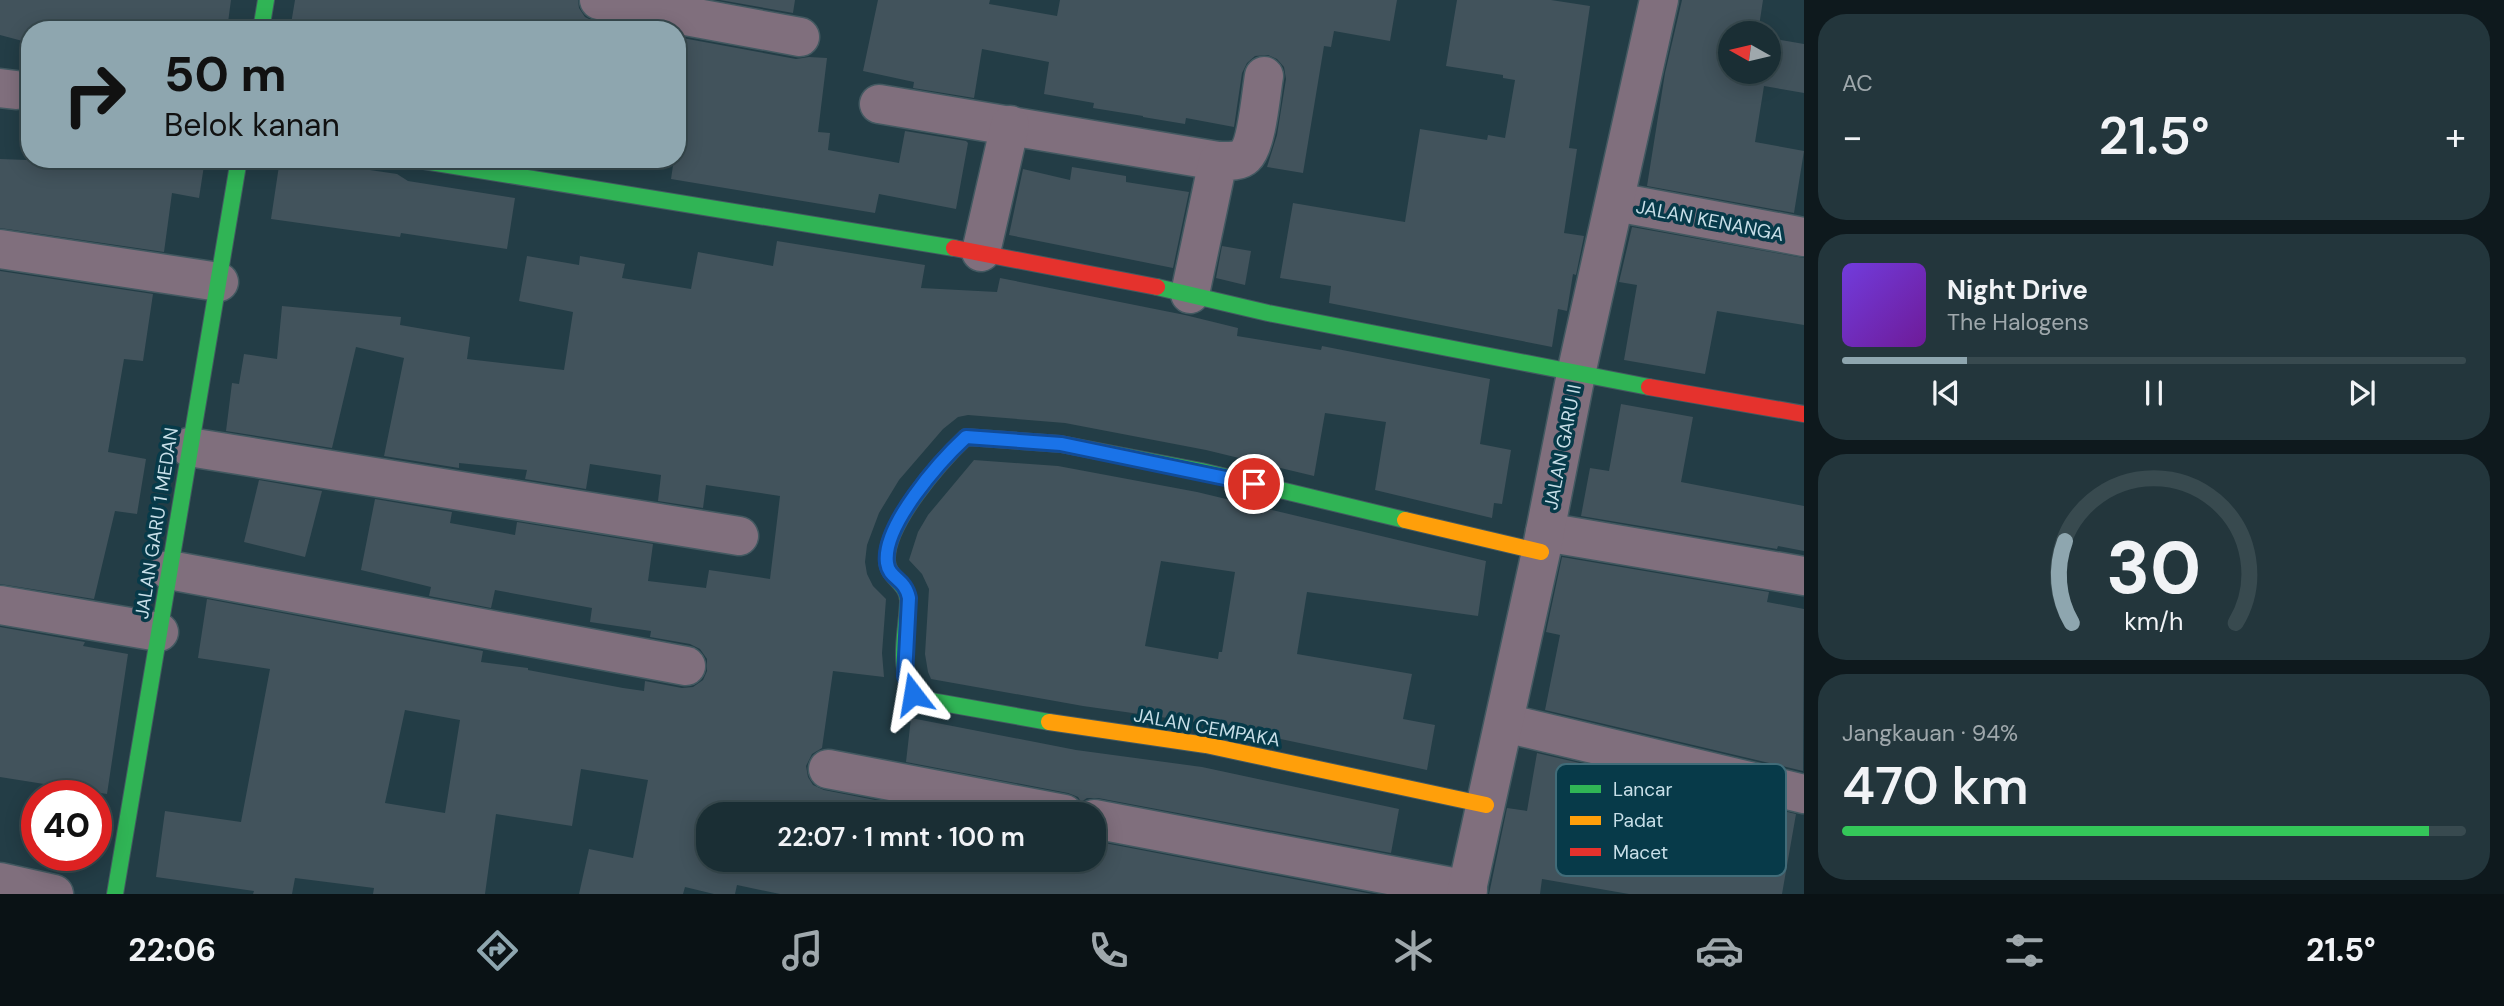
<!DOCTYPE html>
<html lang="id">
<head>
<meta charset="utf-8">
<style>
	body { margin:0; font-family:"DM Sans",sans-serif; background:#23363c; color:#f1f3f6; height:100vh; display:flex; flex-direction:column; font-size:26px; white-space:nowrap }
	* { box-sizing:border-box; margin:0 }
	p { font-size:23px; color:#9fa8ac }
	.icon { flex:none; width:38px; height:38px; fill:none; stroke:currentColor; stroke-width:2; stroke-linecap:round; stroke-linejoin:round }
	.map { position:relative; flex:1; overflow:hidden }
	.sheet { display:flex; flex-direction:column; gap:14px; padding:14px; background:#0e191d; width:700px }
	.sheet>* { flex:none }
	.banner { position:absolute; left:21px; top:21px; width:665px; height:147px; border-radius:28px; box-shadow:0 4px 18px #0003,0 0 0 2px #384a4f; background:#8ea6af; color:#111; overflow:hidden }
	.needle { width:46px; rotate:278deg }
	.fabs { position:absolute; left:1718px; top:21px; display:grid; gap:14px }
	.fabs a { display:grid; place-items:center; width:63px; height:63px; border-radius:50%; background:#1a2e34; box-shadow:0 4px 18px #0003,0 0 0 2px #384a4f; font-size:35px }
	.speed { position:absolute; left:21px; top:780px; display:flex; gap:14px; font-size:35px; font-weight:700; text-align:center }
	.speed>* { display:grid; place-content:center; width:91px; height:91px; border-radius:50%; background:#1a2e34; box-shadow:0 4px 18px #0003,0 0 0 2px #384a4f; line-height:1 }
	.speed .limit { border:10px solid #d22; background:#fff; color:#111 }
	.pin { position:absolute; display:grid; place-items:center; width:60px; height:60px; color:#fff; margin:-30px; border:4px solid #fff; border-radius:50%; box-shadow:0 2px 7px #0007 }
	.me { position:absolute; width:77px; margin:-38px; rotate:346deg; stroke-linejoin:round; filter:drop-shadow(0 0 5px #0008) }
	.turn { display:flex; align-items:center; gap:24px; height:147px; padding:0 28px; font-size:32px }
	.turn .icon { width:91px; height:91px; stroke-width:2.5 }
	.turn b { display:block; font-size:49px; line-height:60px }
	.big { font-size:52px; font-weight:600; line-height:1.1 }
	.sheet .tile { flex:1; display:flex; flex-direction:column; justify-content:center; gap:10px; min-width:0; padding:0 24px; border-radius:28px; background:#23363c }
	.sheet .dial { align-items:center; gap:0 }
	.dial svg { height:182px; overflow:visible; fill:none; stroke:#384a4f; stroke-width:7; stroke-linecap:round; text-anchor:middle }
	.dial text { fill:#f1f3f6; stroke:none }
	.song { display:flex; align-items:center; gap:21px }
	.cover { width:84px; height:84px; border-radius:10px; background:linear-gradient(135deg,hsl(260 70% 55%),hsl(280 70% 35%)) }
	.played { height:7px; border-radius:4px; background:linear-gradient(90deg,#8ea6af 20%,#384a4f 20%) }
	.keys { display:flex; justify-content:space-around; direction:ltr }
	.heat { display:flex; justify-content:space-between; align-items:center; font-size:38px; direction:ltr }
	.charge { height:10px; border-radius:5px; background:linear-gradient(90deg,#34c759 94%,#384a4f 0) }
	.trip { position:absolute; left:696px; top:802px; width:410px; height:70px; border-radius:28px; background:#1a2e34; box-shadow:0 4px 18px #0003,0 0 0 2px #384a4f; font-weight:600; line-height:70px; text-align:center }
	.menu { display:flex; height:112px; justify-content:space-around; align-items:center; background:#0a1215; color:#9fa8ac }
	.menu .icon { width:49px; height:49px }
	.menu .active { color:#8ea6af }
	.menu b { font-size:32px; color:#f1f3f6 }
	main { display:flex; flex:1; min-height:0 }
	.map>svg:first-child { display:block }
</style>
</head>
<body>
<main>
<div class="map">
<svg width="1804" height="894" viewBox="0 0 1804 894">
	<rect width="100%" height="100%" fill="#233d46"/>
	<g fill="#42535c" fill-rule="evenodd">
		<polygon points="0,0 231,0 227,30 165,30 99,23 97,30 30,30 30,43 0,35"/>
		<polygon points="295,0 578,0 579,8 585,17 595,22 640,30 290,30"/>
		<polygon points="720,0 795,0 793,13"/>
		<polygon points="878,0 990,0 989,4 1057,16 1060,0 1397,0 1390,41 1334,31 1331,47 1324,46 1303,173 1267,167 1277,135 1286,79 1284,67 1277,59 1268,55 1255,56 1247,63 1242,73 1234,127 1186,118 1185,124 1143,117 1143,116 1093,108 1094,103 1044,94 1049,62 982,49 974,98 913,88 914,82 863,71"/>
		<polygon points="1457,0 1551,0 1590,6 1569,148 1577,149 1564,233 1584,236 1576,275 1573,274 1567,311 1558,309 1552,347 1329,303 1331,286 1280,278 1293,203 1405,222 1420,129 1487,140 1488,135 1505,138 1515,80 1503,78 1503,75 1446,66"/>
		<polygon points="1682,0 1763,0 1758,33 1731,33 1731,72 1769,72 1769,38 1804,44 1804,93 1764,86 1755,142 1804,151 1794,213 1647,186 1665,73"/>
		<polygon points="677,37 796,59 809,57 827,58 818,132 830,133 828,150 899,163 905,131 966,141 968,143 956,209 879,194 875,213 671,179 674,159 677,159 677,131 681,101 677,100"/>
		<polygon points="0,159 27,160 205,159 199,198 172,193 164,252 0,228"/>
		<polygon points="280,159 295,159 397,174 408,181 515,198 507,249 401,233 400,237 271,219"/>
		<polygon points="1072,167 1126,176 1126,182 1189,192 1173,268 1009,235 1023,169 1070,180"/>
		<polygon points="1632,227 1804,258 1804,325 1717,311 1705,374 1624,360 1637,285 1619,282"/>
		<path d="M777 241 925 265 921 288 997 292 1000 278 1185 315 1238 328 1237 336 1321 350 1322 346 1490 379 1480 444 1511 450 1502 504 1494 503 1492 518 1375 490 1386 422 1325 413 1314 476 1206 450 1065 423 968 415 958 417 943 429 899 480 879 513 867 545 865 562 867 574 873 586 886 599 882 653 884 677 833 671 822 748 812 754 806 766 808 777 813 785 824 790 946 814H709V859H1094V841L1372 894H780L737 885 735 894H714L685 887 683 894H579L589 849 633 858 648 780 581 769 572 826 496 814 485 894H373L374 888 295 878 292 894H253L254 891 156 877 165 811 241 822 270 669 198 658 207 599 483 651 481 662 528 668V670L623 688 644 691 645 681 682 688 693 687 703 680 707 671V659L700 649 690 644 650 637 651 631 590 622 592 608 495 590 491 608 429 596 431 587 361 570 375 499 452 512 450 523 515 535 517 522 653 544 648 581 706 588 709 570 770 579 780 496 706 485 703 508 658 501 661 475 590 464 586 489 525 479 527 470 459 463V468L384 456 404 358 356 347 332 448 226 431 232 383 239 384 244 354 277 359 282 306 401 317 400 325 470 337 467 359 564 370 573 312 519 301 527 256 579 265 580 256 625 264 622 278 691 289 698 252 773 266ZM405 710 460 720 445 813 385 803Z"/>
		<polygon points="1222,246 1251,251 1245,285 1216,278"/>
		<polygon points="0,271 153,294 143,361 124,359 108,452 146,459 137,514 115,511 94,599 0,584"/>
		<polygon points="1621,404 1693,417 1681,482 1804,506 1804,551 1778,546 1777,549 1581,516 1590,468 1609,471"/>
		<path d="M974 460 1058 466 1197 492 1486 561 1478 616 1307 592 1297 654 1412 674 1403 719 1435 725 1427 770 1210 724 1083 706 931 679 928 672 925 654 929 589 922 574 909 560 918 532 928 515ZM1161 561 1235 572 1222 652H1219L1218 659 1145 646Z"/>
		<polygon points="259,480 322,491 305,557 244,542"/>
		<polygon points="1562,557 1769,592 1767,602 1804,609 1803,771 1545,710 1560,635 1546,632"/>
		<polygon points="0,627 85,642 83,646 128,654 107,794 0,777"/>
		<polygon points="911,718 1076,750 1202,767 1399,809 1391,853 1098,798 1087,798 1081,802 1078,797 1068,793 906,762"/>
		<polygon points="1537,753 1796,814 1782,894 1629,894 1542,879 1540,894 1489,894 1507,808 1527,811"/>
	</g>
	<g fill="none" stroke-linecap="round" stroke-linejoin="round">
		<defs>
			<g id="street">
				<polyline points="599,0 800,37"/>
				<polyline points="0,88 16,90"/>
				<polyline points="879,104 1218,161"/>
				<polyline points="1616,202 1804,237"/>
				<polyline points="0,249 219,282"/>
				<polyline points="981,252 1010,125"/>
				<path d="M1190 294 1218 161C1227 161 1239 162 1245 156 1257 145 1261 93 1264 76"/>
				<polyline points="189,447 739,536"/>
				<polyline points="1545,532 1804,576"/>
				<polyline points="169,570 686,666"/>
				<polyline points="0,605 159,632"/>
				<polyline points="1505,723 1804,794"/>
				<polyline points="828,769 1064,814"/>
				<polyline points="1094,819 1468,890"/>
				<polyline points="0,882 54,894"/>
				<polyline points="1466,894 1541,552 1576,374 1659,0"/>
			</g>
			<g id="fast">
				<polyline points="261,30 266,0"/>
				<polyline points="412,159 954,248"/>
				<polyline points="1157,287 1268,313 1649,387"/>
				<path d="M1049 722 920 699C894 671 907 636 908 602 909 583 888 579 887 561 885 524 940 462 966 437L1061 444 1201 471 1405 520"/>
				<polyline points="115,894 239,159"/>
			</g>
			<g id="slow">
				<polyline points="1405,520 1541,552"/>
				<polyline points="1049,722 1206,745 1486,805"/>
			</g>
			<g id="jam">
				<polyline points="954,248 1157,287"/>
				<polyline points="1649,387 1804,414"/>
			</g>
		</defs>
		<use href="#street" stroke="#435961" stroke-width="41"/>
		<use href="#fast" stroke="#435961" stroke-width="18"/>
		<use href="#slow" stroke="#435961" stroke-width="18"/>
		<use href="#jam" stroke="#435961" stroke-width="18"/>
		<use href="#street" stroke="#806f7d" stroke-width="38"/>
		<use href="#fast" stroke="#30b455" stroke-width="16"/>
		<use href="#slow" stroke="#ff9f0a" stroke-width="16"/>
		<use href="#jam" stroke="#e5322d" stroke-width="16"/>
	</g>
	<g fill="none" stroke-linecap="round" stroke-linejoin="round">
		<defs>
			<path id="route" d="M913 694 905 676 909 598C905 578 889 579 887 563 882 526 940 461 966 437L1061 444 1254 484"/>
		</defs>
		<use href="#route" stroke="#114b97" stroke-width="18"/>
		<use href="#route" stroke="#1a73e8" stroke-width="12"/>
	</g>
	<g text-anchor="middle" stroke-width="7" stroke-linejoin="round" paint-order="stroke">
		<g font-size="19" fill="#c8dfe8" stroke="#073a49">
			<text transform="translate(1710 220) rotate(11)" y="7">JALAN KENANGA</text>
			<text transform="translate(1562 447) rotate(-79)" y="7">JALAN GARU II</text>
			<text transform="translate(156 523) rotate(-81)" y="7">JALAN GARU 1 MEDAN</text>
			<text transform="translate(1207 727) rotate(10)" y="7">JALAN CEMPAKA</text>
		</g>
	</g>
	<rect x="1556" y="764" width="230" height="112" rx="10" fill="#073a49" stroke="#416c79" stroke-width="2"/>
	<rect x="1570" y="785" width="31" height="8" fill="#30b455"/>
	<rect x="1570" y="816" width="31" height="9" fill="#ff9f0a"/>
	<rect x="1570" y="848" width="31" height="8" fill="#e5322d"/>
	<g font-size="19" fill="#c8dfe8">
		<text x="1613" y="796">Lancar</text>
		<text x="1613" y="827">Padat</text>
		<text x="1613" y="859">Macet</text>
	</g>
</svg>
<div class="fabs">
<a><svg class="needle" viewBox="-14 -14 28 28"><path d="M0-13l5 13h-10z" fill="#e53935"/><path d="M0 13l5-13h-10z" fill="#9fa8ac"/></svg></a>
</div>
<div class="speed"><div class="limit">40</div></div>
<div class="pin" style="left:1254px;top:484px;background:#d93025"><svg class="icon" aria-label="arrive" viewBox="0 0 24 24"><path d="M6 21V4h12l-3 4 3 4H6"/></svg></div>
<svg class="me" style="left:913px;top:694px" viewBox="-20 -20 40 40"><path d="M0-17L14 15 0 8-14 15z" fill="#1a73e8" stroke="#fff" stroke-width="4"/></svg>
<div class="trip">22:07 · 1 mnt · 100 m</div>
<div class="banner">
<div class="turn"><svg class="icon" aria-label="right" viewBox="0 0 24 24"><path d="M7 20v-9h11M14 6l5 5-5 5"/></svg><div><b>50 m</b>Belok kanan</div></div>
</div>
</div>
<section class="sheet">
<div class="tile"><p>AC</p>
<div class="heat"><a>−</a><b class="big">21.5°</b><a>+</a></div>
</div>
<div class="tile">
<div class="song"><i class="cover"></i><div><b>Night Drive</b><p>The Halogens</p></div></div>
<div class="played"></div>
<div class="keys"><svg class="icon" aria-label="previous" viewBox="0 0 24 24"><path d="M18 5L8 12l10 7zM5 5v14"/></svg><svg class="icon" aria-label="pause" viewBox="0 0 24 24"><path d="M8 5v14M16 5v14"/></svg><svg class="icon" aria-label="next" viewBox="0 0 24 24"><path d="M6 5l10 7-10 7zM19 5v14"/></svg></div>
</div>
<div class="tile dial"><svg viewBox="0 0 100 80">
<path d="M14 69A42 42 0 1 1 86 69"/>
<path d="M14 69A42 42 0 0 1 11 33" stroke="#8ea6af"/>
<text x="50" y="56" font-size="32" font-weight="700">30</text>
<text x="50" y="72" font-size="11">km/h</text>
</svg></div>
<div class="tile"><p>Jangkauan · 94%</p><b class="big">470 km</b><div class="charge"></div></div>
</section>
</main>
<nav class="menu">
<b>22:06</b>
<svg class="icon active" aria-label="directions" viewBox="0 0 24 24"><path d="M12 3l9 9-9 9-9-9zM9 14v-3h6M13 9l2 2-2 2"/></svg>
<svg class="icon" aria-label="music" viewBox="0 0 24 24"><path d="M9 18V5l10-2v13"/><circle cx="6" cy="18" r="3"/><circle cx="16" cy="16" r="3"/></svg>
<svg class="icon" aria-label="phone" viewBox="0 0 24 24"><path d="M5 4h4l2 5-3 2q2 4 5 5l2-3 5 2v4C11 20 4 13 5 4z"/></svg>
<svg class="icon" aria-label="climate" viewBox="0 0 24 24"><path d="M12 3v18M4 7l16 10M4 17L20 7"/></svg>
<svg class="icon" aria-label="car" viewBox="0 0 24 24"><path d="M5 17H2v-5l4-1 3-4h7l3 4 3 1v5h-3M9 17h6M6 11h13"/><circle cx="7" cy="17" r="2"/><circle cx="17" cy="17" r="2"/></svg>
<svg class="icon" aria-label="filters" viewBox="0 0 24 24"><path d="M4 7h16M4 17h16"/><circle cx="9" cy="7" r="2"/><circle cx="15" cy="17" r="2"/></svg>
<b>21.5°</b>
</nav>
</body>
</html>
